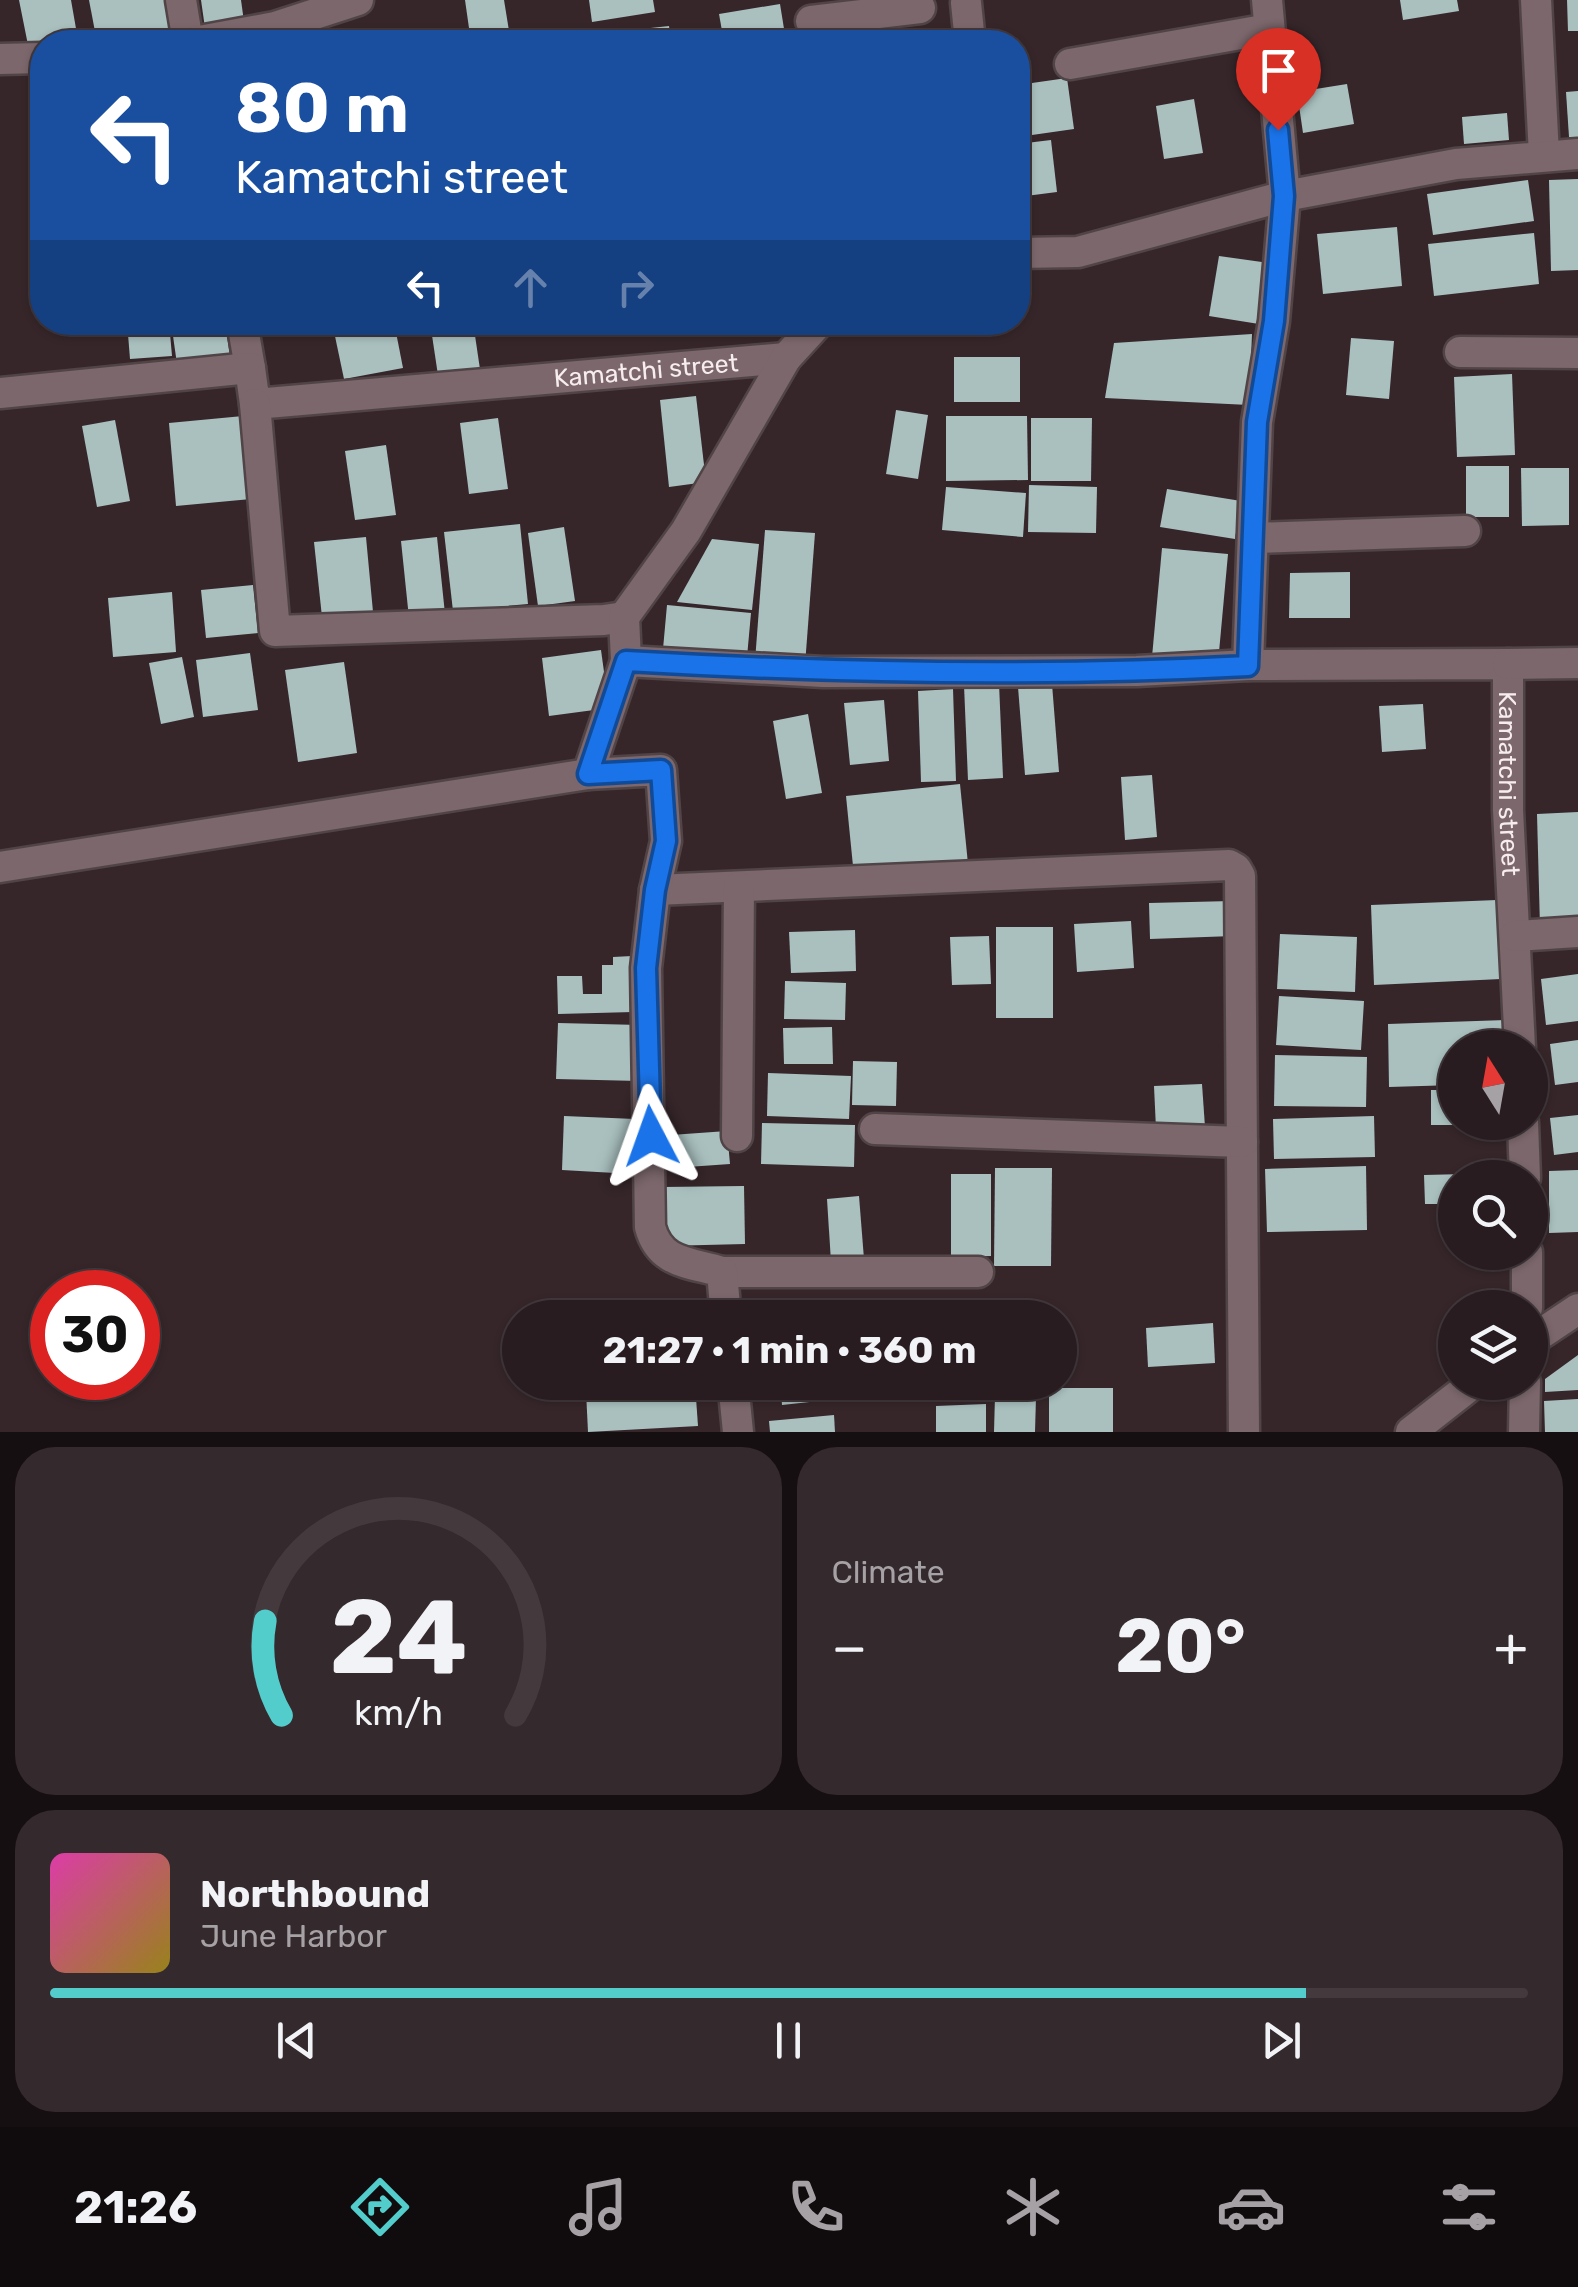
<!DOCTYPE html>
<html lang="en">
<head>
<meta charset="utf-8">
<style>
	body { margin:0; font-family:Rubik,sans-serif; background:#34292d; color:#f1f3f6; height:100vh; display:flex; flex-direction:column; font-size:38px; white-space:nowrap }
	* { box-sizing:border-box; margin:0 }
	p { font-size:32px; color:#a5a1a5 }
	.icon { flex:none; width:55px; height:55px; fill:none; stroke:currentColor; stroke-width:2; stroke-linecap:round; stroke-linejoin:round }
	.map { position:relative; height:1432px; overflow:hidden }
	.details { display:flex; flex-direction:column; gap:15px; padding:15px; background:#160f12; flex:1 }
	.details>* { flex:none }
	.top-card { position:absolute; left:30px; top:30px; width:1000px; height:305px; border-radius:40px; box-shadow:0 2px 8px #0004,0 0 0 2px #443a3e; background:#1a4fa0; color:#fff; overflow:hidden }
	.needle { width:65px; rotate:349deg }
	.fabs { position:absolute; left:1438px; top:1030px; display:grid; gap:20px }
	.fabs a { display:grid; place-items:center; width:110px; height:110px; border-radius:50%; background:#281c20; box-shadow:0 2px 8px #0004,0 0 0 2px #443a3e; font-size:50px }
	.speed { position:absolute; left:30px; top:1270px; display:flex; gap:20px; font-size:50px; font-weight:700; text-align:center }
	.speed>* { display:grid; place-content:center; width:130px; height:130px; border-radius:50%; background:#281c20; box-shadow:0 2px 8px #0004,0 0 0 2px #443a3e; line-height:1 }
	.speed .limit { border:15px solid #d22; background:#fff; color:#111 }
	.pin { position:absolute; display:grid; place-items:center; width:85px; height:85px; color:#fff; margin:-102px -42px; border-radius:50% 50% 50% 0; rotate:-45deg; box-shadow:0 0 10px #0007 }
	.pin .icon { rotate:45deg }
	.me { position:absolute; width:110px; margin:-55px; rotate:356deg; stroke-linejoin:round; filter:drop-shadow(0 0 8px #0008) }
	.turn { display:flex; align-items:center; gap:35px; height:210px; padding:0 40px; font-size:45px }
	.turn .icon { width:130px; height:130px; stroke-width:2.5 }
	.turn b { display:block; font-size:70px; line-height:85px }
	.lanes { display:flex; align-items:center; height:95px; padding:0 40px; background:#0003; justify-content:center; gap:50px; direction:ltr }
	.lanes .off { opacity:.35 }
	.big { font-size:75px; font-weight:700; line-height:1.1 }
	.details .tile { flex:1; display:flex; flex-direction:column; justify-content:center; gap:15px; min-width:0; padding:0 35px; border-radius:40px; background:#34292d }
	.details .dial { align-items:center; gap:0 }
	.dial svg { height:260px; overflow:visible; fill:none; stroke:#443a3e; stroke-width:7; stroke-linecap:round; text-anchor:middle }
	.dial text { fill:#f1f3f6; stroke:none }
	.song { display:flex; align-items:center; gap:30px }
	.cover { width:120px; height:120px; border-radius:15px; background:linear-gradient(135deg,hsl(320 70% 55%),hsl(50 70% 35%)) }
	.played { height:10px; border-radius:5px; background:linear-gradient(90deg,#52cdcc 85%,#443a3e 85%) }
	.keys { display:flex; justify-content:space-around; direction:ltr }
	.heat { display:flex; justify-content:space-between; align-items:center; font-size:55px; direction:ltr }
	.details .tiles { flex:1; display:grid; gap:15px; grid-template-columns:1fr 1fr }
	.tile:last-child { grid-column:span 2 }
	.trip { position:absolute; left:502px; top:1300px; width:575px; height:100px; border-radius:50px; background:#281c20; box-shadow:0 2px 8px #0004,0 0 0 2px #443a3e; font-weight:700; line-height:100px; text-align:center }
	.tabs { display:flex; height:160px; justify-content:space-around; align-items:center; background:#100b0d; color:#a5a1a5 }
	.tabs .icon { width:70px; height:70px }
	.tabs .active { color:#52cdcc }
	.tabs b { font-size:45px; color:#f1f3f6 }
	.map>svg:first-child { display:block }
</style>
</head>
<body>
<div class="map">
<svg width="1578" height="1432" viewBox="0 0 1578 1432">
	<rect width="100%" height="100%" fill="#36262a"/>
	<g fill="#a9c0bf">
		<polygon points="19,0 71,0 78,40 42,42 42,47 29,50"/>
		<polygon points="89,0 168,0 173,30 97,42"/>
		<polygon points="201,0 241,0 245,29 206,35"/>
		<polygon points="465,0 504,0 510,37 471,42"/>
		<polygon points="589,0 653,0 655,12 592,22"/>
		<polygon points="1400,0 1457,0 1459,11 1403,20"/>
		<polygon points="1567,0 1578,0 1578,31 1568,31"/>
		<polygon points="780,4 786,41 724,42 719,14"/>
		<polygon points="669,26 671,42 596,42 595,34"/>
		<polygon points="1067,78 1074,129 1018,137 1018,85"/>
		<polygon points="1347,84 1354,124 1303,133 1297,92"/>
		<polygon points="1578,91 1578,137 1569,137 1566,92"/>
		<polygon points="1194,99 1203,153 1164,159 1156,106"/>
		<polygon points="1507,113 1509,140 1464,144 1462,117"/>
		<polygon points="1051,140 1057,192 1018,197 1018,144"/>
		<polygon points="1578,179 1578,270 1551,271 1549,180"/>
		<polygon points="1528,180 1534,221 1433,235 1427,194"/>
		<polygon points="1397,227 1402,286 1323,294 1317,234"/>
		<polygon points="1534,233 1539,284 1434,296 1428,244"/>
		<polygon points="1219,256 1269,263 1259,324 1209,316"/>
		<polygon points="127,322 169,322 172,356 130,359"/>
		<polygon points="171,322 225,322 230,357 177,364"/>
		<polygon points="332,322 394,322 403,368 344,379"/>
		<polygon points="430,322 473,322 481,376 439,382"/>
		<polygon points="1252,334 1249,405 1105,398 1114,343"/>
		<polygon points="1351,338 1394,341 1389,399 1346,395"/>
		<rect x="954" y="357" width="66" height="45"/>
		<polygon points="1512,374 1515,455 1457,457 1454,377"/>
		<polygon points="696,396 706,482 669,487 660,400"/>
		<polygon points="896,410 928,415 918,479 886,474"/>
		<polygon points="243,416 251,499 176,506 169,423"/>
		<polygon points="946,416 1027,416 1028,480 946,481"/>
		<polygon points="498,418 508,489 469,494 460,423"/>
		<polygon points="1031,418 1092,418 1091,481 1031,481"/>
		<polygon points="115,420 130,501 97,507 82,426"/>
		<polygon points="386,445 396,515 355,520 345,451"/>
		<rect x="1466" y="466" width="43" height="51"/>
		<polygon points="1521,468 1569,468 1569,525 1522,526"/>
		<polygon points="1029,485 1097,487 1096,533 1028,532"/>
		<polygon points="946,487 1026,493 1023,537 942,530"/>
		<polygon points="1167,489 1241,501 1235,539 1160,527"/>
		<polygon points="520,524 528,604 453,611 444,532"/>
		<polygon points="564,527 575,601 538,606 528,533"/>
		<polygon points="765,530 815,533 805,665 755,661"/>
		<polygon points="366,537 373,612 322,617 314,542"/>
		<polygon points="437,537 445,614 409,618 401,541"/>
		<polygon points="712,539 759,544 752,610 677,602"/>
		<polygon points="1162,548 1228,554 1218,663 1152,657"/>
		<polygon points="1350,572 1350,618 1289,618 1290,573"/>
		<polygon points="253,585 258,633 206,638 201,590"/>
		<polygon points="172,592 176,652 113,657 108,598"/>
		<polygon points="667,605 751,613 746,668 662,660"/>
		<polygon points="601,650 609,708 549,716 542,658"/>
		<polygon points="250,653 258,710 203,717 196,660"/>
		<polygon points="182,657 194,717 161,724 149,663"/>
		<polygon points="344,662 357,753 298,762 285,670"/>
		<polygon points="999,683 1003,778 968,780 964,685"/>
		<polygon points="1052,684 1059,772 1025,775 1018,687"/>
		<polygon points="953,689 956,781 921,782 918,691"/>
		<polygon points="884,700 889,761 850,765 844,703"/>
		<polygon points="1423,704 1426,749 1382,752 1379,706"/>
		<polygon points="808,714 822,793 786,799 773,721"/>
		<polygon points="1152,775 1157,837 1125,840 1121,777"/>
		<polygon points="960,784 968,864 854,876 846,796"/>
		<polygon points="1578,812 1578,926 1540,927 1537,814"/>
		<polygon points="1497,900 1501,979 1374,985 1371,905"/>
		<polygon points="1232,901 1233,936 1150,939 1149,903"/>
		<polygon points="1131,921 1134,968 1077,972 1074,924"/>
		<rect x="996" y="927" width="57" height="91"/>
		<polygon points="855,930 856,971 791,973 789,932"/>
		<polygon points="1280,934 1357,937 1355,992 1277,989"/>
		<polygon points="989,936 991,984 952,985 950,937"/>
		<polygon points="632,956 633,1012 558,1014 557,976 582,976 583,994 602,994 602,965 613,965 613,957"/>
		<polygon points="1578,974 1578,1021 1546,1025 1541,979"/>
		<polygon points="785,981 846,983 845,1020 784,1019"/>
		<polygon points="1279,996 1364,1001 1361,1050 1276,1045"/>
		<polygon points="1506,1020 1506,1048 1455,1048 1455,1085 1389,1087 1388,1024"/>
		<polygon points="558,1023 640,1025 639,1081 556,1079"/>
		<polygon points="832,1027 833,1064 784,1064 783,1028"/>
		<polygon points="1578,1040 1578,1082 1555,1085 1550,1044"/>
		<polygon points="1275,1055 1367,1057 1366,1107 1274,1106"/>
		<polygon points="853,1061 897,1062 896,1106 852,1105"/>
		<polygon points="768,1073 851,1076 849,1119 767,1116"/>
		<polygon points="1202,1084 1205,1127 1156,1129 1154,1086"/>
		<rect x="1431" y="1090" width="24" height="35"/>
		<polygon points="1578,1115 1578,1152 1554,1155 1550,1118"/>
		<polygon points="564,1116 635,1119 633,1174 562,1170"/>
		<polygon points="1374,1116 1375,1157 1274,1159 1273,1119"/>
		<polygon points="762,1123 855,1125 854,1167 761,1164"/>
		<polygon points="727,1131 730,1164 673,1168 671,1135"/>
		<polygon points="1366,1166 1367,1230 1267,1232 1265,1169"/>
		<polygon points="995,1168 1052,1168 1051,1266 994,1266"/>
		<polygon points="1578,1170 1578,1232 1549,1233 1549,1171"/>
		<polygon points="1507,1173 1507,1178 1455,1178 1455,1204 1425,1204 1424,1175"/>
		<polygon points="951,1174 991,1174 991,1256 951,1257"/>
		<polygon points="744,1186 745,1244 664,1246 663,1187"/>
		<polygon points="859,1196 864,1259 831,1262 827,1199"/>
		<polygon points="987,1302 988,1318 942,1318 941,1303"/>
		<polygon points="1213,1323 1215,1363 1148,1367 1146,1328"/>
		<polygon points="1578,1355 1578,1390 1545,1392 1545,1379"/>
		<polygon points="780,1382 836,1382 837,1399 782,1405"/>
		<polygon points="695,1384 698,1426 588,1432 586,1391"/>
		<rect x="1049" y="1388" width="64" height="44"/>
		<polygon points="995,1396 1036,1397 1035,1432 994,1432"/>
		<polygon points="1578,1399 1578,1432 1545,1432 1544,1401"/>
		<polygon points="986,1404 986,1432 936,1432 936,1406"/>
		<polygon points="834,1415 835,1432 770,1432 769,1421"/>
	</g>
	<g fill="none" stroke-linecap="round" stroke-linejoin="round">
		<defs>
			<g id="street">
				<polyline points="181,0 188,42"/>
				<polyline points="1536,0 1544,155"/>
				<polyline points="966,3 970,42"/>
				<polyline points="811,21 920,8"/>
				<polyline points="194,42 275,27 358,0"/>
				<polyline points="0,59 42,58"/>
				<polyline points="1070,64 1269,29"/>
				<polyline points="1018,253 1078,252 1285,196 1456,164 1578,154"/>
				<polyline points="242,322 250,368"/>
				<polyline points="1460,352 1578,353"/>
				<path id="s1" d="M0 393 250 368 255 404 786 358"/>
				<polyline points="255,404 275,631 604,620 624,617"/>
				<polyline points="1253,538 1465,531"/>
				<path id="s2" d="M626 661 823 672 1137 671 1248 665 1508 664V810L1520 1048"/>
				<polyline points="1508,664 1578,663"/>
				<polyline points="1248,665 1257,422 1274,321 1285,196 1267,0"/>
				<polyline points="0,867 588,774"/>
				<polyline points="655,890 1229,865 1236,869 1240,876 1244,1432"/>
				<polyline points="1515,936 1578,932"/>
				<polyline points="1523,1122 1525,1178"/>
				<polyline points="875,1129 1242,1142"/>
				<polyline points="737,1136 739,887"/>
				<polyline points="722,1272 978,1272"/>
				<polyline points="1527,1308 1527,1252"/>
				<path d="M726 1318 722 1272C689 1262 660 1264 650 1227L646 968 655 890 666 841 661 770 588 774 626 661 624 617 686 531 786 358 819 322"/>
				<polyline points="1530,1341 1578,1309"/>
				<polyline points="733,1382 738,1432"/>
				<polyline points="1411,1432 1475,1382"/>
				<polyline points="1524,1432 1525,1382"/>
			</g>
		</defs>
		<use href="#street" stroke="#514447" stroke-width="35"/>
		<use href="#street" stroke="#7b676c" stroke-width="30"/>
	</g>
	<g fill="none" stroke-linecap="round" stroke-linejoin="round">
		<defs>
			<path id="route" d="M651 1136 646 968 655 890 666 841 661 770 588 774 626 661C833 673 1040 677 1248 666L1257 422 1274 321 1284 196 1278 130"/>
		</defs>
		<use href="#route" stroke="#114b97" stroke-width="25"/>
		<use href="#route" stroke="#1a73e8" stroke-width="18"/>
	</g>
	<g text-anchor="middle" stroke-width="10" stroke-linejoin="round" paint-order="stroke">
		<g font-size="25" fill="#f7ecee" stroke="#181113">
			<text dy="9" stroke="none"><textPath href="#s1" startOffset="680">Kamatchi street</textPath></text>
			<text dy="9" stroke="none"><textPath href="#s2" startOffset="1002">Kamatchi street</textPath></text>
		</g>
	</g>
</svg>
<div class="fabs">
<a><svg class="needle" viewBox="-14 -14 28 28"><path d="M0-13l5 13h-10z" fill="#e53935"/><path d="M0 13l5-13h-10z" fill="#a5a1a5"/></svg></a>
<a><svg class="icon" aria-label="search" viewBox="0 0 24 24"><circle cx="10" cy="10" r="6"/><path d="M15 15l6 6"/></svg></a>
<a><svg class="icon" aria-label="layers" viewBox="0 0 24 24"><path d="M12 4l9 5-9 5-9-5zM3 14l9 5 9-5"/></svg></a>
</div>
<div class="speed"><div class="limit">30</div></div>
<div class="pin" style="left:1278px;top:130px;background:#d93025"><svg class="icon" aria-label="arrive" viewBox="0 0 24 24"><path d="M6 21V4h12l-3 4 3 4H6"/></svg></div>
<svg class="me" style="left:651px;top:1136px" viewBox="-20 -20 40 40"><path d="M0-17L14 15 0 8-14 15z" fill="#1a73e8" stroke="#fff" stroke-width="4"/></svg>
<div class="trip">21:27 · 1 min · 360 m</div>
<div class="top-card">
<div class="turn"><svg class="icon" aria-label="left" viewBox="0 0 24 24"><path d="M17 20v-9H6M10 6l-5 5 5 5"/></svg><div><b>80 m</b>Kamatchi street</div></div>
<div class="lanes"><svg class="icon" aria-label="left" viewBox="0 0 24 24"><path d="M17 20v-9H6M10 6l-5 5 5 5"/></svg><svg class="icon off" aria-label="ahead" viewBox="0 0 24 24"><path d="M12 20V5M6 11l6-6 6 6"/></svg><svg class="icon off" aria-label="right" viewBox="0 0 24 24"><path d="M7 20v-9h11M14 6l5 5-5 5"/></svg></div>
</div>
</div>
<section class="details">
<div class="tiles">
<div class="tile dial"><svg viewBox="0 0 100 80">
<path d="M14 69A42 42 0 1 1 86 69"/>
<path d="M14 69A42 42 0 0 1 9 40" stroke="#52cdcc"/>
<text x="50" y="56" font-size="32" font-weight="700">24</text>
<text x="50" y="72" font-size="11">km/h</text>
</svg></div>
<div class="tile"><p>Climate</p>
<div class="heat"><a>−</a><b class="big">20°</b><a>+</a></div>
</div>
<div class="tile">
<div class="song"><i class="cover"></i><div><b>Northbound</b><p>June Harbor</p></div></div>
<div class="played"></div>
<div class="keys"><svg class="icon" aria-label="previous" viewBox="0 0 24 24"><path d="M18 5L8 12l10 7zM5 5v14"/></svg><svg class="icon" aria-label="pause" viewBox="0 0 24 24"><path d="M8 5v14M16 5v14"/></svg><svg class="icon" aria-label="next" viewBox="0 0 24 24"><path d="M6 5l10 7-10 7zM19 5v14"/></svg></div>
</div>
</div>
</section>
<nav class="tabs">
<b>21:26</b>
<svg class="icon active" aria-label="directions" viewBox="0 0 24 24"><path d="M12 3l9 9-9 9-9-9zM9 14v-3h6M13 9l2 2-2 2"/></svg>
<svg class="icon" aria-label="music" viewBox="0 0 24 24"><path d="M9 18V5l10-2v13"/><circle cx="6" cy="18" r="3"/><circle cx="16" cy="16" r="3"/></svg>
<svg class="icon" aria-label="phone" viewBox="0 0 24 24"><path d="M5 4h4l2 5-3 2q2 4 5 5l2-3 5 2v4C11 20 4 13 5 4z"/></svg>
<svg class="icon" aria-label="climate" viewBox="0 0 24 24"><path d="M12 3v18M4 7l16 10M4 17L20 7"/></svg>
<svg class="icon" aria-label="car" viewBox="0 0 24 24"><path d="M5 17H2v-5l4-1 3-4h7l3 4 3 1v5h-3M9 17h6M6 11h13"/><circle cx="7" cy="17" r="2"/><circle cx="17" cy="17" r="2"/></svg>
<svg class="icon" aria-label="filters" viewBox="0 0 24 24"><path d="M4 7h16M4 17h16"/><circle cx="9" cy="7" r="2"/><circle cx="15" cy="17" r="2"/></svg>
</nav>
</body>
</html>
